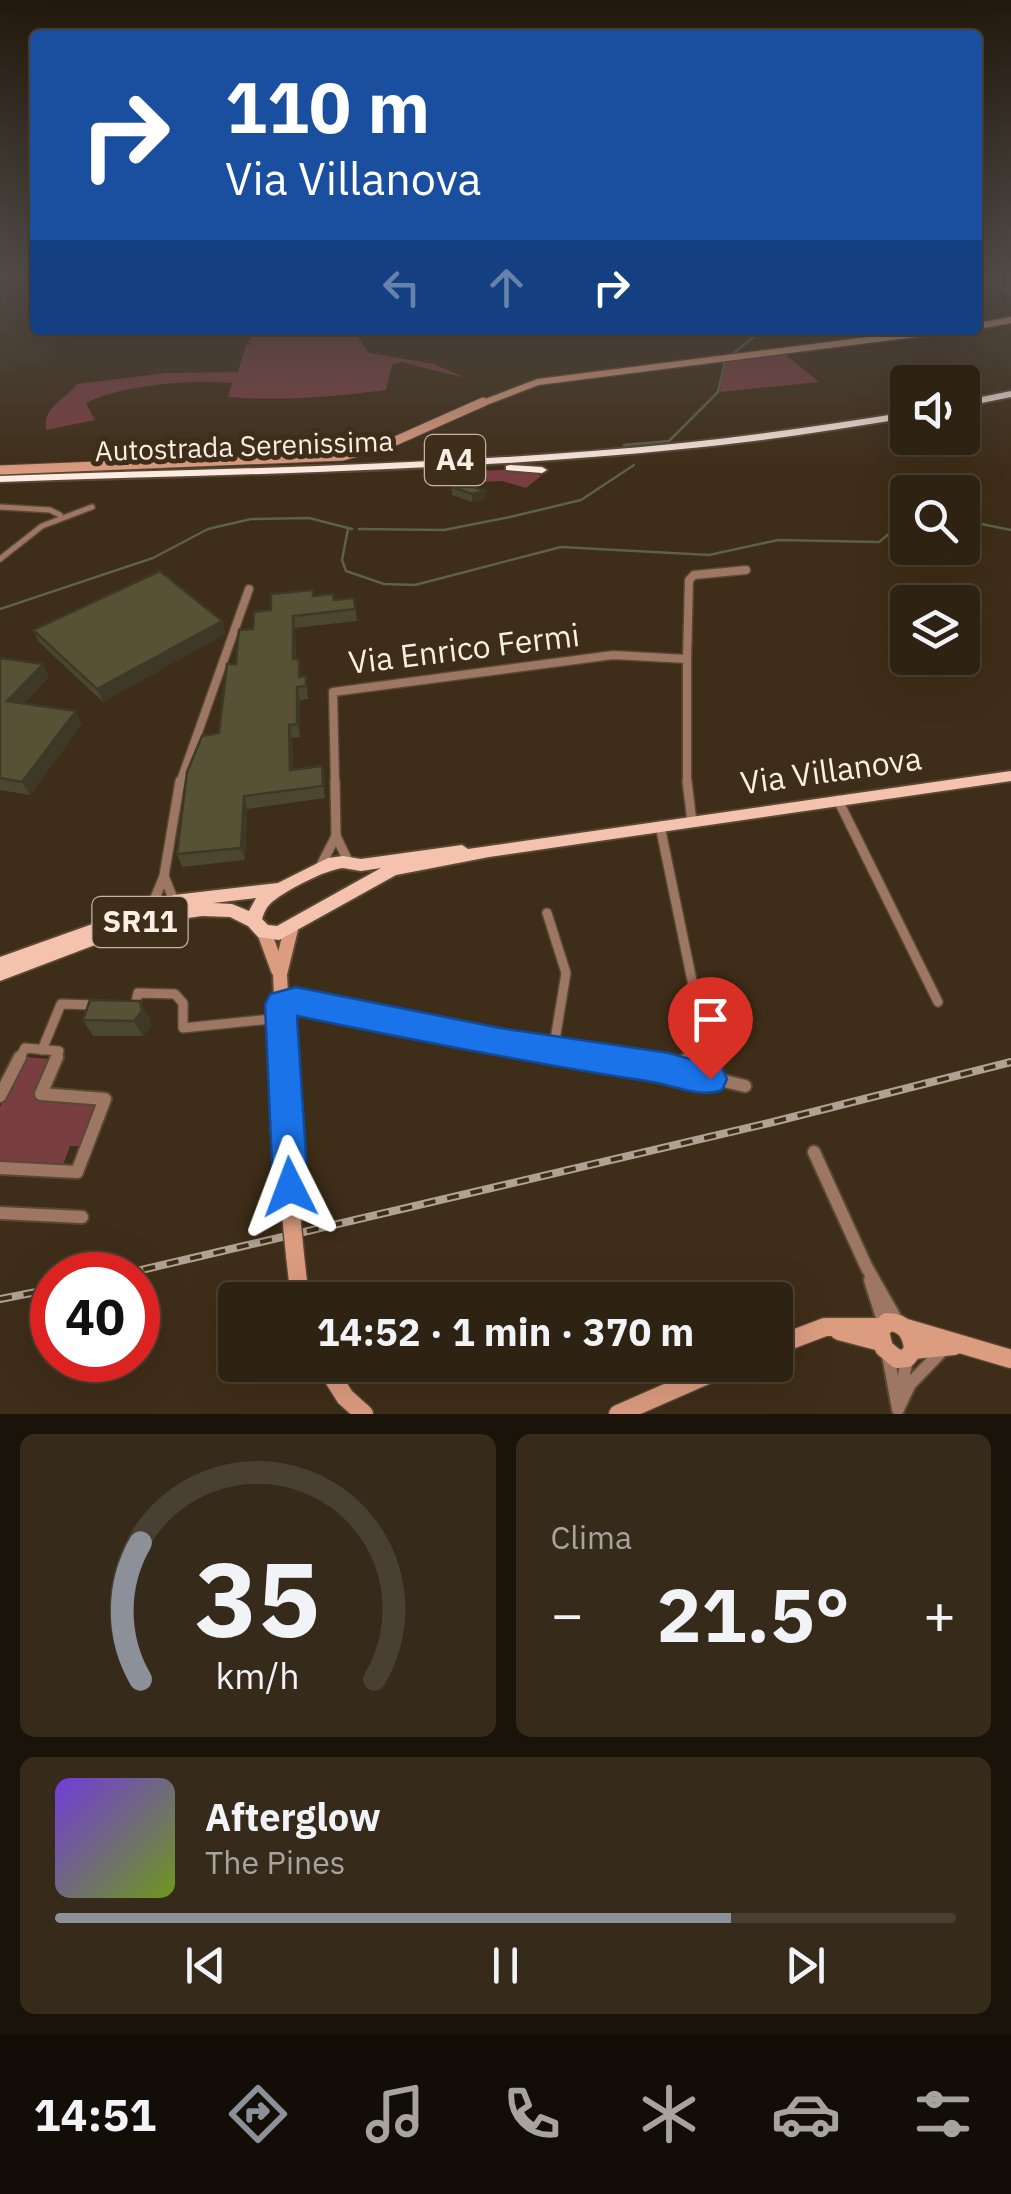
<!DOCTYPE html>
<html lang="it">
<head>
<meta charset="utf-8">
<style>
	body { margin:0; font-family:"IBM Plex Sans",sans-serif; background:#362a1b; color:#f1f3f6; height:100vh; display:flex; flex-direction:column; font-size:38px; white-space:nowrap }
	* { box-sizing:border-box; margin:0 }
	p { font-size:32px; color:#a7a49f }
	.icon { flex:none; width:55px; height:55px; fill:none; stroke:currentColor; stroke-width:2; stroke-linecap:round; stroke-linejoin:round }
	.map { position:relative; height:1414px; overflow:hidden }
	.side { display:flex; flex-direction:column; gap:20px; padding:20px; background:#19130a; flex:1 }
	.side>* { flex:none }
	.top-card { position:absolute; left:30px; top:30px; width:952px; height:305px; border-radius:10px; box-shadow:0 10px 40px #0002,0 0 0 2px #493f32; background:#1a4fa0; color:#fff; overflow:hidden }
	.tools { position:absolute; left:890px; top:365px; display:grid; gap:20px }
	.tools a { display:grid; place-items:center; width:90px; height:90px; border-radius:10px; background:#2e2212; box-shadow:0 10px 40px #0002,0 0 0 2px #493f32; font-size:50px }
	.speed { position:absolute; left:30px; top:1252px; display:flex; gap:20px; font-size:50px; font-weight:700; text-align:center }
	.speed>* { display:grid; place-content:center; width:130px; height:130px; border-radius:50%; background:#2e2212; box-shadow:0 10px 40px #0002,0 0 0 2px #493f32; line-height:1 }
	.speed .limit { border:15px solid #d22; background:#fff; color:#111 }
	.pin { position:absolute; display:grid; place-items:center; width:85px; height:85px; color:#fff; margin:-102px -42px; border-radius:50% 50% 50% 0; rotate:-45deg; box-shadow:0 0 10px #0007 }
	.pin .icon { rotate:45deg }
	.me { position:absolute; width:110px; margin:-55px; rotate:357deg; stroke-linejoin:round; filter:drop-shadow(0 0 8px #0008) }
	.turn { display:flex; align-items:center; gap:35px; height:210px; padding:0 30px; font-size:45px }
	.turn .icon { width:130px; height:130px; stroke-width:2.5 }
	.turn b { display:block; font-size:70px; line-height:85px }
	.lanes { display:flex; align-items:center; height:95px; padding:0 30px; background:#0003; justify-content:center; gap:50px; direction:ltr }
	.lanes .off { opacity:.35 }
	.big { font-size:75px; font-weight:800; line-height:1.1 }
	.side .card { flex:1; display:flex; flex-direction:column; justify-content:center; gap:15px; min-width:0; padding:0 35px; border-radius:15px; background:#362a1b }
	.side .dial { align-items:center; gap:0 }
	.dial svg { height:260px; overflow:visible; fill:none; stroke:#493f32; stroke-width:7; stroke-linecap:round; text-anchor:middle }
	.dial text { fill:#f1f3f6; stroke:none }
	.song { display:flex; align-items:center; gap:30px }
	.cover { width:120px; height:120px; border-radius:15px; background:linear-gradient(135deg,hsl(260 70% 55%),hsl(80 70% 35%)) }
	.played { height:10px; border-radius:5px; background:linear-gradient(90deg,#8c9099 75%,#493f32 75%) }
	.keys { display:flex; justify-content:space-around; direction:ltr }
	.heat { display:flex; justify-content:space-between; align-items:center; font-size:55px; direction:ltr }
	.side .tiles { flex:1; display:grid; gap:20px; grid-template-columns:1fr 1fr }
	.card:last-child { grid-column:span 2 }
	.trip { position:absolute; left:218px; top:1282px; width:575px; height:100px; border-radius:10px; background:#2e2212; box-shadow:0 10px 40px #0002,0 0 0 2px #493f32; font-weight:800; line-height:100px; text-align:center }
	.dock { display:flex; height:160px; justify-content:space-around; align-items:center; background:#120e07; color:#a7a49f }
	.dock .icon { width:70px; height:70px }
	.dock .selected { color:#8c9099 }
	.dock b { font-size:45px; color:#f1f3f6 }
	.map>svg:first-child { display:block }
</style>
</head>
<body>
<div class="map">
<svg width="1011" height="1414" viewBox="0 0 1011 1414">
	<rect width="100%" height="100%" fill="#3e2d18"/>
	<g fill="#793e41">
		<path d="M255 330H357L359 339 369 353 434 364 465 378 401 362 392 365 386 390C334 397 280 401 228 397L232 383C191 379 122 385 86 403L95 420 46 430C43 406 63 402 77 384L167 373 238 372 246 345 252 343 247 342 257 334Z"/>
		<polygon points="785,354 819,382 720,392 726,360"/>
		<polygon points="529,469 541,476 526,488 502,481 448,483 447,472"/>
		<polygon points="25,1057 49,1059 35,1095 39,1099 94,1106 80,1146 70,1146 63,1165 0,1161 0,1107"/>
	</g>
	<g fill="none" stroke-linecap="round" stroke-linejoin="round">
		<g stroke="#5c6148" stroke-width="2.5">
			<polyline points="978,283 995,283"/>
			<polyline points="729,357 762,330"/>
			<polyline points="624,445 669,441 718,392 725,362"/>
			<polyline points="962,520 1011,530"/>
			<polyline points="348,529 342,560 346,571 384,584 415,585 561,547 709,555 778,540 879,542 896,528 908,525"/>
			<polyline points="359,529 444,530 510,517 581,500 634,465"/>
			<polyline points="0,609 153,558 208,529 251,519 309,518 352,529"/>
		</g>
		<defs>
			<g id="street-far3">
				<polyline points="0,507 50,510 60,515"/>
				<polyline points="0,559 42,526 92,507"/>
			</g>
			<g id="street-far2">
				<polyline points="687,659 689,580 694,575 746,570"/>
				<polyline points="180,783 249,589"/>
				<polyline points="335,783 333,692 613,655 687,659 687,783"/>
			</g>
			<g id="street-far1">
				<polyline points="687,781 692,822"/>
				<polyline points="838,800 938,1002"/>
				<polyline points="660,826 701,1024 699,1042 687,1059"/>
				<polyline points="336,836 349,863"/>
				<polyline points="320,867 336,836 335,781"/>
				<polyline points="164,876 174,901"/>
				<polyline points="151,908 164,876 180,781"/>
				<polyline points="547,913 566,973 553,1052"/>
				<polyline points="281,1004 296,1001 598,1059"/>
				<polyline points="131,1006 135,1006 138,993 175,994 183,1003 183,1028 281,1018"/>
				<polyline points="42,1050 61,1004 97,1005"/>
				<polyline points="19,1059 25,1048 59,1051 56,1059"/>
			</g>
			<g id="street">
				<path d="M583 1057C616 1062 661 1080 690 1057"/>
				<polyline points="669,1068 745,1086"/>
				<polyline points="0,1096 20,1057"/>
				<polyline points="814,1152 866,1266 896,1319"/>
				<polyline points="0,1168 77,1172 105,1099 41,1094 57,1057"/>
				<polyline points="0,1213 82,1217"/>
				<polyline points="870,1280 884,1324"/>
				<polyline points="888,1355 898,1409"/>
				<polyline points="900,1398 907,1358"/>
				<polyline points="898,1409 910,1384 940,1353"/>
			</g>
			<g id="secondary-far3">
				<polyline points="978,326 1011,320"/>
				<polyline points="478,405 538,382 947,330"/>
			</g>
			<polyline id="secondary-far2" points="0,470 343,456 393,442 483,402"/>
			<g id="secondary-far1">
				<polyline points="264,932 278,970"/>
				<polyline points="284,1059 280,974 291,929"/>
			</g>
			<g id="secondary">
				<polyline points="284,1057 292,1225"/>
				<polyline points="295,1255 300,1300"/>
				<path d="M887 1322C905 1322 912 1334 913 1350L907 1358 897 1359 884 1348 880 1332Z"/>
				<polyline points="906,1328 1011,1359"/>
				<polyline points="839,1331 881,1342"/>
				<polyline points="775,1346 825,1327 881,1327"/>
				<polyline points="913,1350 954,1346"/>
				<polyline points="325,1365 345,1397 364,1414"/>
				<polyline points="618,1414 730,1365"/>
			</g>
			<path id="primary" d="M1011 771V781L489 857 396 875 279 940 258 937 248 926 230 917 202 916 167 921 129 932 0 981V957L174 895 278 883 328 858 343 856 361 859 462 845 468 849ZM343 868 361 871 381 868 277 926 268 925 262 919C265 910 268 904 276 899 291 888 325 870 343 868ZM256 898 249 911 232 904 213 903Z"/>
			<g id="highway">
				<polygon points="1011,391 1011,397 962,407 962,401"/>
				<path d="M908 412V418C833 430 758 442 682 449 456 472 227 474 0 482V476C227 468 456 466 682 443 758 435 833 424 908 412Z"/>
				<polygon points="510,465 542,467 547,470 542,473 506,470 506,466"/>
			</g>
		</defs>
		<use href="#street-far3" stroke="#584834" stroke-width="8"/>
		<use href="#street-far2" stroke="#584834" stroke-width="11"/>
		<use href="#street-far1" stroke="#584834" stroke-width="12"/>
		<use href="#street" stroke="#584834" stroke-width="16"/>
		<use href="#secondary-far3" stroke="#584834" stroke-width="9"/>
		<use href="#secondary-far2" stroke="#584834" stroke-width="11"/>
		<use href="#secondary-far1" stroke="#584834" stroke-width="18"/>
		<use href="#secondary" stroke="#584834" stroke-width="21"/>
		<use href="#primary" stroke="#584834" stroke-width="4"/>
		<use href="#highway" stroke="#584834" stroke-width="4"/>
		<use href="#street-far3" stroke="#9e7664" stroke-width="5"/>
		<use href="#street-far2" stroke="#9e7664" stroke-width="8"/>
		<use href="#street-far1" stroke="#9e7664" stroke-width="9"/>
		<use href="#street" stroke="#9e7664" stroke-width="12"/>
		<use href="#secondary-far3" stroke="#dc9c80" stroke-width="6"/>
		<use href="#secondary-far2" stroke="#dc9c80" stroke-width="9"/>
		<use href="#secondary-far1" stroke="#dc9c80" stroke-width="14"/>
		<use href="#secondary" stroke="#dc9c80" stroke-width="18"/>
		<use href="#primary" fill="#f5c3ad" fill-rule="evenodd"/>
		<use href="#highway" fill="#ffebe2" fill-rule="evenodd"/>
		<defs>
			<g id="rail">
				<polyline points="120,1275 769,1123 1011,1062"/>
				<polyline points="0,1299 52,1289"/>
			</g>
		</defs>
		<use href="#rail" stroke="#afa292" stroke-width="8"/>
		<use href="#rail" stroke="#3e2d18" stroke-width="4" stroke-dasharray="12" stroke-linecap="butt"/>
		<defs>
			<polyline id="secondary-bridge" points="292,1225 295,1255"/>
		</defs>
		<use href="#secondary-bridge" stroke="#584834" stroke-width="21" stroke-linecap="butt"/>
		<use href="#secondary-bridge" stroke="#dc9c80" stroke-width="18"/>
	</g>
	<g fill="#4b472e">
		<polygon points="994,276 1011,276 1011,296 991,284"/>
		<polygon points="452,487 485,499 472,502 452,495"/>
		<polygon points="314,596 334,600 354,598 357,621 295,628 296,659 299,659 301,677 306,676 308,699 300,700 300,737 292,738 293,769 325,779 325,798 247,809 245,860 182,867 177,854 219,733 236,664 253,629 271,610"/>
		<polygon points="222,621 225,634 103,702 39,642 33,630"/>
		<polygon points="0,658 49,677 24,703 82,724 30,795 0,790"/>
		<polygon points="149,1016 151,1026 143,1036 93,1036 83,1020"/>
	</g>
	<g fill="#3d3926">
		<polygon points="485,491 485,499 472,502 472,494"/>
		<polygon points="293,616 295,628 296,672 293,659"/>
		<polygon points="222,621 225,634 103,702 97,689"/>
		<polygon points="43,664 49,677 14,714 7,701"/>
		<polygon points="297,687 300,700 300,737 297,724"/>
		<polygon points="76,711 82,724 30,795 22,782"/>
		<polygon points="289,725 292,738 293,783 290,770"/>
		<polygon points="322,766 325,779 325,798 323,786"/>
		<polygon points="244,796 247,809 245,860 241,848"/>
		<polygon points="140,1001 149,1016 151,1026 143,1036 134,1021"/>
	</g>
	<g fill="#575236" stroke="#3d3926" stroke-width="2.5">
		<polygon points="996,276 1011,276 1011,285"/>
		<polygon points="452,487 474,487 485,491 472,494"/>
		<polygon points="160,571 222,621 97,689 33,630"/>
		<polygon points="313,590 313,596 333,594 334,600 354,598 355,609 293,616 293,659 299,659 299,677 306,676 306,686 297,687 297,724 289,725 290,770 322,766 323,786 244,796 241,848 177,854 187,772 202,736 219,733 227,664 236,664 239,630 253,629 254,612 271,610 271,594"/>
		<polygon points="0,658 43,664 7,701 76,711 22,782 0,778"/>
		<polygon points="90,1000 140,1001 142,1011 134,1021 83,1020"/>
	</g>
	<linearGradient id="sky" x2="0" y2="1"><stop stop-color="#22190d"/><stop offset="0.58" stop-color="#524c48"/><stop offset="1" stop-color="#524c48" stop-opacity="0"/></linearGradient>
	<rect width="1011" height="474" fill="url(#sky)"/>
	<path fill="#1a73e8" stroke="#114b97" stroke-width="2.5" d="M296 987 500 1028 669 1053 722 1068 727 1079 722 1090C701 1099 670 1084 647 1081 529 1063 413 1040 297 1016L308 1187 303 1199 290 1205 278 1199 273 1187 265 1004 270 994Z"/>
	<g text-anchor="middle" stroke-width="10" stroke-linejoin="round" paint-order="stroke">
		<g font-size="28" fill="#faefe2" stroke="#3e2d18">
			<text transform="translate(244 446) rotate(-2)" y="10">Autostrada Serenissima</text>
		</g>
		<g fill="#3e2d18" stroke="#c2b5a5" stroke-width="2.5">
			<rect x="425" y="435" width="60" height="50" rx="8"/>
			<rect x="92.5" y="897" width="95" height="50" rx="8"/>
		</g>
		<g font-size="30" font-weight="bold" fill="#faefe2">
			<text x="455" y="470">A4</text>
			<text x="140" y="932">SR11</text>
		</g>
		<g font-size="32" fill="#faefe2" stroke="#3e2d18">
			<text transform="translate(464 649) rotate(-7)" y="11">Via Enrico Fermi</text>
			<text transform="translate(831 771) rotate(-8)" y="11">Via Villanova</text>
		</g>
	</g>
</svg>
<div class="tools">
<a><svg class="icon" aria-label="sound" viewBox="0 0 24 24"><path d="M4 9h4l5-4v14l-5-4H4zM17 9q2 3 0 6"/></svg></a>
<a><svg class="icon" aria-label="search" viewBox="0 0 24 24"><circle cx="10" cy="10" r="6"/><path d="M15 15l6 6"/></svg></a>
<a><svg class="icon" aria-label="layers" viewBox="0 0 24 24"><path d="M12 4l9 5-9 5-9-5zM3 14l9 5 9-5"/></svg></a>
</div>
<div class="speed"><div class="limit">40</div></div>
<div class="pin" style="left:710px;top:1079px;background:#d93025"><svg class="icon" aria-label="arrive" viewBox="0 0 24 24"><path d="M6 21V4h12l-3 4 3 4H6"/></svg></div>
<svg class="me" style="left:290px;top:1187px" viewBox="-20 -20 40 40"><path d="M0-17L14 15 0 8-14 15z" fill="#1a73e8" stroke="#fff" stroke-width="4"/></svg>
<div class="trip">14:52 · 1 min · 370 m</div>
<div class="top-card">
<div class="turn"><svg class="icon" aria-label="right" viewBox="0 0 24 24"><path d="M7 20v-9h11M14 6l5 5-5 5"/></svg><div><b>110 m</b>Via Villanova</div></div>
<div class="lanes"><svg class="icon off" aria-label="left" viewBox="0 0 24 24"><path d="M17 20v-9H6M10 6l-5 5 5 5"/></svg><svg class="icon off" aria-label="ahead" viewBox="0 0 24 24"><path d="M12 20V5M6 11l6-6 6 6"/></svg><svg class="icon" aria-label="right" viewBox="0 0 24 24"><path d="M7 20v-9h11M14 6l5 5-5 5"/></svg></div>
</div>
</div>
<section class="side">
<div class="tiles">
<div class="card dial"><svg viewBox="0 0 100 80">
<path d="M14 69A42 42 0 1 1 86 69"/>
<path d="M14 69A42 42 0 0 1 14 27" stroke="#8c9099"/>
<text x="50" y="56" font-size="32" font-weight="700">35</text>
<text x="50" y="72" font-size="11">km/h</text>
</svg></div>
<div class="card"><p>Clima</p>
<div class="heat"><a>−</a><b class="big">21.5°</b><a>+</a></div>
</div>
<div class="card">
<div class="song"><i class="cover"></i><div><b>Afterglow</b><p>The Pines</p></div></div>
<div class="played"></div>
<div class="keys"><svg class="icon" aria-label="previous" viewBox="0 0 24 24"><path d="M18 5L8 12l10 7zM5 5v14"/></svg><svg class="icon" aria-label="pause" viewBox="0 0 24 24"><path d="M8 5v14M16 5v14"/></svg><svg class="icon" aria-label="next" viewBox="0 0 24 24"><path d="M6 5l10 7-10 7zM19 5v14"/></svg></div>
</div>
</div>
</section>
<nav class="dock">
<b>14:51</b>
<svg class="icon selected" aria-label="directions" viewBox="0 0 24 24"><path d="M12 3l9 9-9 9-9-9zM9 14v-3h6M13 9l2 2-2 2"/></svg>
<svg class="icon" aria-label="music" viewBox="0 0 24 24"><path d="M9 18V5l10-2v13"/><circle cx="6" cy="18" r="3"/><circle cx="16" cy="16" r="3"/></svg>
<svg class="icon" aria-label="phone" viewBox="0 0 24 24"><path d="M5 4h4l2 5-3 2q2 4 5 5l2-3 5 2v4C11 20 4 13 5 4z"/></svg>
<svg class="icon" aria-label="climate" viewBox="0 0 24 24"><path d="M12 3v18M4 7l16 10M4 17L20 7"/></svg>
<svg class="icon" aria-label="car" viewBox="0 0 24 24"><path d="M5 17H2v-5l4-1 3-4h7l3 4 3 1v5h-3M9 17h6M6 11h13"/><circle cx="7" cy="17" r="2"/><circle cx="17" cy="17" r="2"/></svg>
<svg class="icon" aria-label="filters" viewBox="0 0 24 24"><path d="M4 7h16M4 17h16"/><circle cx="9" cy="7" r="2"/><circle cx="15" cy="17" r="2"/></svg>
</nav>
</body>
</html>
